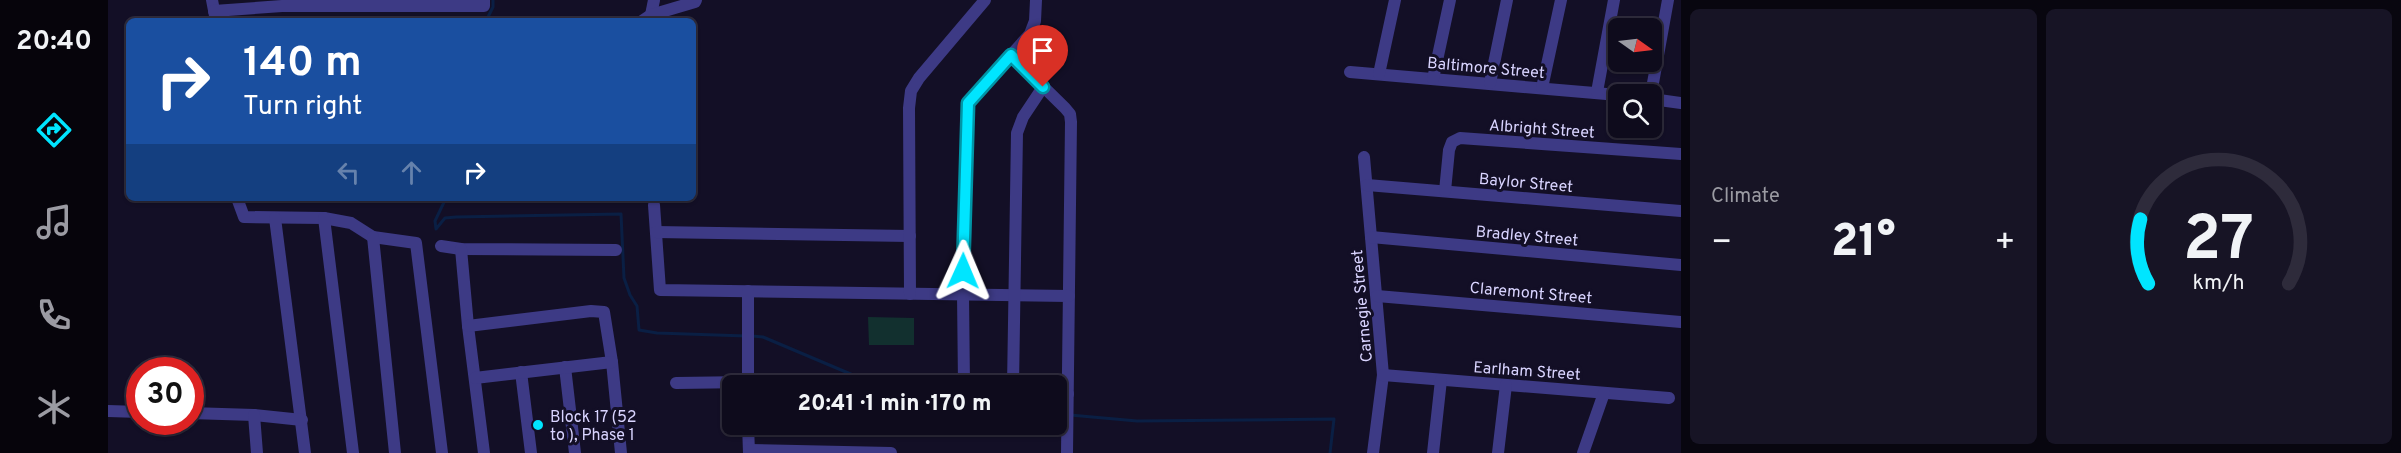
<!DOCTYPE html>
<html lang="en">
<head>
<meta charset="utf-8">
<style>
	body { margin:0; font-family:Overpass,sans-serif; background:#171425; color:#f1f3f6; height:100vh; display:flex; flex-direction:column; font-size:22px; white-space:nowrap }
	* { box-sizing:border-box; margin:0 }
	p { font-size:20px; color:#9b9ba3 }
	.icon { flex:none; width:33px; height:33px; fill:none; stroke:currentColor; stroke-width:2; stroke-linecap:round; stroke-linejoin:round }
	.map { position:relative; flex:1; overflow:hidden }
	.side { display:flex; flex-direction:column; gap:9px; padding:9px; background:#08060f; width:720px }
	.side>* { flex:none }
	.banner { position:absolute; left:18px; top:18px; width:570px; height:183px; border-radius:9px; box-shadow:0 2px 4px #0004,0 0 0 2px #2e2b3b; background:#1a4fa0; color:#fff; overflow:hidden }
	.needle { width:39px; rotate:104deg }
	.fabs { position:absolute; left:1500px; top:18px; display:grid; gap:12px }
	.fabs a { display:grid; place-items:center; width:54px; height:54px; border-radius:9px; background:#0e0b1c; box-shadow:0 2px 4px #0004,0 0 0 2px #2e2b3b; font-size:30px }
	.speed { position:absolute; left:18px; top:357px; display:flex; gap:12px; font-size:30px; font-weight:700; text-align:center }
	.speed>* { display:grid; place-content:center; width:78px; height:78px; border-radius:50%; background:#0e0b1c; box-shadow:0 2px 4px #0004,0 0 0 2px #2e2b3b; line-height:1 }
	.speed .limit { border:9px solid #d22; background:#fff; color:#111 }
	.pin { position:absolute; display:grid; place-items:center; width:51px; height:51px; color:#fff; margin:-62px -26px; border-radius:50% 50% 50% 0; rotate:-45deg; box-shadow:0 0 6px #0007 }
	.pin .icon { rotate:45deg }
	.me { position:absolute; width:66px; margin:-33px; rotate:1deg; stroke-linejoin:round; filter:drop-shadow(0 0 4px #0008) }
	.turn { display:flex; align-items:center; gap:21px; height:126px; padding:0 18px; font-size:27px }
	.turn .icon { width:78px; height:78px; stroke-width:2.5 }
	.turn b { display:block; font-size:42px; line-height:51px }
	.lanes { display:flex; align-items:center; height:57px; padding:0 18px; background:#0003; justify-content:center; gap:30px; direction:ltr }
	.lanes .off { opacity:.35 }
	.big { font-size:45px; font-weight:800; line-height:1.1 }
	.side .widget { flex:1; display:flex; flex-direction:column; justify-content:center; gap:9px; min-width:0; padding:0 21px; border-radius:9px; background:#171425 }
	.side .dial { align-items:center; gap:0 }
	.dial svg { height:156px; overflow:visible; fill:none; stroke:#2e2b3b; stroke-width:7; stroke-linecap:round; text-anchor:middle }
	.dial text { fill:#f1f3f6; stroke:none }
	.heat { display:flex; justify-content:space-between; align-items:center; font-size:33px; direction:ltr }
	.side .tiles { flex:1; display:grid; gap:9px; grid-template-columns:repeat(2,1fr) }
	.trip { position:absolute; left:614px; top:375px; width:345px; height:60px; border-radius:9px; background:#0e0b1c; box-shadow:0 2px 4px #0004,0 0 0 2px #2e2b3b; font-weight:800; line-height:60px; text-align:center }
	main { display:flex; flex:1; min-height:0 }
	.dock { display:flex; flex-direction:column; width:108px; justify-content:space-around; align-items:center; background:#06040b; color:#9b9ba3 }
	.dock .icon { width:42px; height:42px }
	.dock .on { color:#00e5ff }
	.dock b { font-size:27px; color:#f1f3f6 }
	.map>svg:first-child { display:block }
</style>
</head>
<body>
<main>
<nav class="dock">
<b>20:40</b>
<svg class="icon on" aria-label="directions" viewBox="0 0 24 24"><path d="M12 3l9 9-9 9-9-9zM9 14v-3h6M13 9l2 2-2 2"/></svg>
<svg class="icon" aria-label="music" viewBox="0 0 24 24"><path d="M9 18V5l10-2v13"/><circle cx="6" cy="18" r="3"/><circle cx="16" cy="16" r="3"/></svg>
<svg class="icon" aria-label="phone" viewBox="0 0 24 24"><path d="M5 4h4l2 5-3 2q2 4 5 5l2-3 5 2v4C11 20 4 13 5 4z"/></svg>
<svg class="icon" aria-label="climate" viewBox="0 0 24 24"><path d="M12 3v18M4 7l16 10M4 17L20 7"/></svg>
</nav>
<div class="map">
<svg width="1573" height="453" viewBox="0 0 1573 453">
	<rect width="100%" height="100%" fill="#130f26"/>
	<polygon fill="#12302f" points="760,317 806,318 806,345 761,345"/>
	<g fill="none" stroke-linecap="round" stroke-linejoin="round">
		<g stroke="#0a1f44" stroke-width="3">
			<polyline points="360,21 360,18 379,19 385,7 385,0"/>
			<polyline points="338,198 327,221 328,229 337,218 348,217 513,214 516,278 522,295 529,306 531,330 549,333 638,336"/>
			<polyline points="644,336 655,337 771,386"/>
			<polyline points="962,415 1029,421 1226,419 1222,453"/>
		</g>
		<g stroke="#3d3a85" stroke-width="12">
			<polyline points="104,0 108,21"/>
			<polyline points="106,11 174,6 376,6 376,0"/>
			<polyline points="543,15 546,0"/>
			<polyline points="534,21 543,15 587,2 588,0"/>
			<polyline points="903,55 957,108 962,114 963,122 959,453"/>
			<polyline points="1242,72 1510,95"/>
			<polyline points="1271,74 1287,0"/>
			<polyline points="1325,79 1342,0"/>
			<polyline points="1382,83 1399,0"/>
			<polyline points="1434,88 1453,0"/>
			<polyline points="1489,92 1506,0"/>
			<polyline points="1543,94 1560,0"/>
			<polyline points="1544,99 1573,103"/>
			<polyline points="1256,157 1275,375 1265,453"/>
			<polyline points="1259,185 1573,211"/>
			<polyline points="1337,191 1341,150 1344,142 1352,138 1573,154"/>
			<polyline points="129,198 136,217 216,218 243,223 265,237 308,243 334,453"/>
			<polyline points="546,205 552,290 961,296"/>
			<polyline points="167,218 197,453"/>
			<polyline points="216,218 245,453"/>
			<polyline points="548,232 802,236"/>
			<polyline points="265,237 287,453"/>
			<polyline points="1263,237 1573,265"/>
			<polyline points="333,246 353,249 508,250"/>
			<polyline points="353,249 360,326 376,453"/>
			<polyline points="802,294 801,108 803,91 811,78 877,0"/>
			<polyline points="1269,296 1573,322"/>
			<polyline points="360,326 483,311 496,312 504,362 513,453"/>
			<polyline points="457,367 467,453"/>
			<polyline points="413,372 423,453"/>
			<polyline points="1275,375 1561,398"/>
			<polyline points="367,378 504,362"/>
			<polyline points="568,383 640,382"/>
			<polyline points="640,386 640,291"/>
			<polyline points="858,386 856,385 855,294 860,103 922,34 927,21 928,0"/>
			<polyline points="905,386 909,133 915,117 935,87"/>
			<polyline points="948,393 960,394"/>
			<polyline points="0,411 32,412"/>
			<polyline points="82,413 146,415 194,420"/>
			<polyline points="146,415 149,453"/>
			<polyline points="640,424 641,453"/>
			<polyline points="641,450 783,453"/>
			<polyline points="1325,453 1333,380"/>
			<polyline points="1390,453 1398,385"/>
			<polyline points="1475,453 1496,393"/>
		</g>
	</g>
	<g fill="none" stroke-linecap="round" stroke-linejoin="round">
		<defs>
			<polyline id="route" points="855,271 860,103 903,55 935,87"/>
		</defs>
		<use href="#route" stroke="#0095a6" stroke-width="15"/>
		<use href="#route" stroke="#00e5ff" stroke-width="10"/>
	</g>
	<circle fill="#00e5ff" stroke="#130f26" stroke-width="2" cx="430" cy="425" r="6"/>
	<g text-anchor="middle" stroke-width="6" stroke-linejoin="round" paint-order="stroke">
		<g font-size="16" fill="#d9d4ff" stroke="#130f26">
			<text transform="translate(1378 67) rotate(5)" y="6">Baltimore Street</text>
			<text transform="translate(1434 128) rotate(4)" y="6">Albright Street</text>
			<text transform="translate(1418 182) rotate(5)" y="6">Baylor Street</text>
			<text transform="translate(1419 235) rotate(5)" y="6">Bradley Street</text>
			<text transform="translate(1423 292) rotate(5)" y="6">Claremont Street</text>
			<text transform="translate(1253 306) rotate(-95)" y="6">Carnegie Street</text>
			<text transform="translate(1419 370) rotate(4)" y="6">Earlham Street</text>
		</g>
		<g font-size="16" fill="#d9d4ff" stroke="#130f26" text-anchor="start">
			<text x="442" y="422">Block 17 (52<tspan x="442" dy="18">to ), Phase 1</tspan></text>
		</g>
	</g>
</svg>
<div class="fabs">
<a><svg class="needle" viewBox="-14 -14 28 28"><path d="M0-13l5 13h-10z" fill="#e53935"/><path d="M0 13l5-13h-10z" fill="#9b9ba3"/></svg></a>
<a><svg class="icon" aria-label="search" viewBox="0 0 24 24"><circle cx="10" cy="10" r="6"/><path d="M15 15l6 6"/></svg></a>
</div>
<div class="speed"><div class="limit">30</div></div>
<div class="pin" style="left:935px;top:87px;background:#d93025"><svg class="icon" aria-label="arrive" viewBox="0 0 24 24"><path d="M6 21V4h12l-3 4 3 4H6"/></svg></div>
<svg class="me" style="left:855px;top:271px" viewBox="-20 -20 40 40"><path d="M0-17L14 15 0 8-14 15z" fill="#00e5ff" stroke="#fff" stroke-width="4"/></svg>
<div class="trip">20:41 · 1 min · 170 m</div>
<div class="banner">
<div class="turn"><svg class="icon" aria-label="right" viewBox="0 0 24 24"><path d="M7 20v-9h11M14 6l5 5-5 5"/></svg><div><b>140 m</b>Turn right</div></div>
<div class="lanes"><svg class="icon off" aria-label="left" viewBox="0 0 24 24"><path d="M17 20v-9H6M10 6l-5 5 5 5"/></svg><svg class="icon off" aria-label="ahead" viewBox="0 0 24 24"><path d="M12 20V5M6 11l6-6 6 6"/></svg><svg class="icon" aria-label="right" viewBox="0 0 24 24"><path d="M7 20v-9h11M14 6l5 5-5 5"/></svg></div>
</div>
</div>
<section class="side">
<div class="tiles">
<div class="widget"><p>Climate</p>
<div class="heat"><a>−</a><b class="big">21°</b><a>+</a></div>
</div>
<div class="widget dial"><svg viewBox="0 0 100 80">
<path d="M14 69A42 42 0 1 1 86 69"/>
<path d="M14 69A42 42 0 0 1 10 36" stroke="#00e5ff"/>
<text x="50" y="56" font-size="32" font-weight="700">27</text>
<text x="50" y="72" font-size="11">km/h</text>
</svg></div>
</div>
</section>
</main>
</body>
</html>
